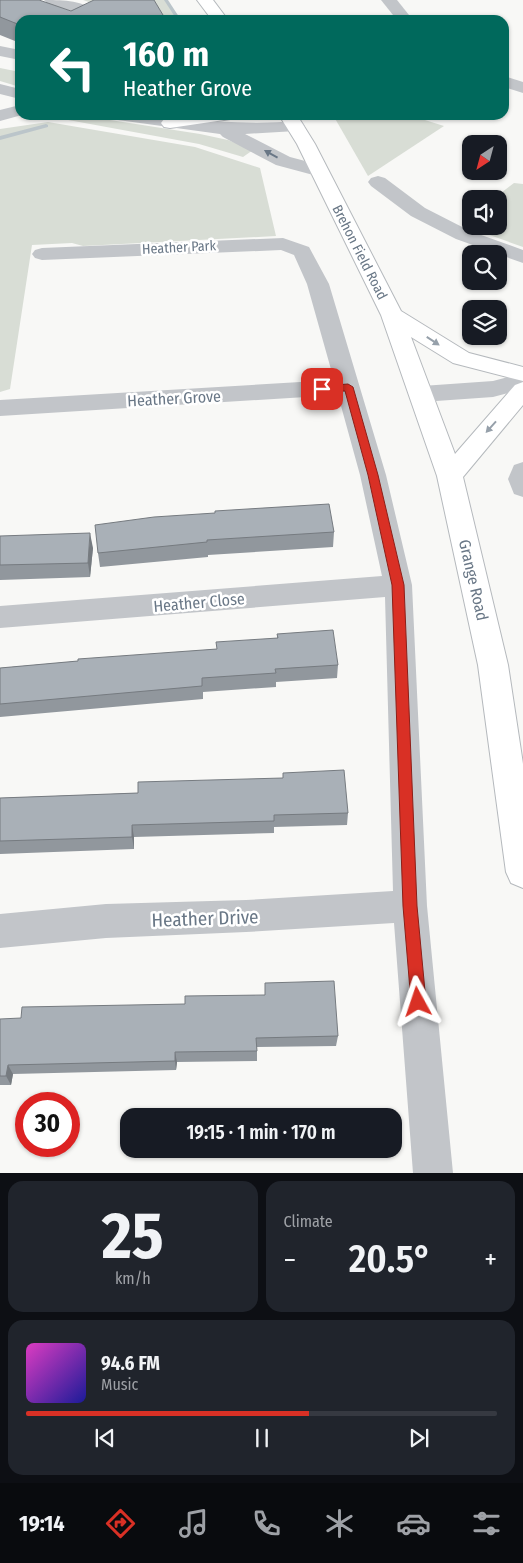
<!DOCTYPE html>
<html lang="en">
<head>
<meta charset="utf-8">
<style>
	body { margin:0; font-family:"Fira Sans Condensed",sans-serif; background:#20242c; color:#f1f3f6; height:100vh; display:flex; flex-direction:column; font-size:19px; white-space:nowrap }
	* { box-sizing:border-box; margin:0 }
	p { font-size:16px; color:#9ea1a6 }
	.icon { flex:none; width:28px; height:28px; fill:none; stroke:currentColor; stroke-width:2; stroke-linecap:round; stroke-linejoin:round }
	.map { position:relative; height:1173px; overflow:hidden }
	.details { display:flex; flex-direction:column; gap:8px; padding:8px; background:#0d0f14; flex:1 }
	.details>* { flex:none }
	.hud { position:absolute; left:15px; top:15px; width:494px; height:105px; border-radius:15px; box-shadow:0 1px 4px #0004; background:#00695c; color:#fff; overflow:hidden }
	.needle { width:32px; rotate:216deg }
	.tools { position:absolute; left:462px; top:135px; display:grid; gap:10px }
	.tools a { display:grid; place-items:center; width:45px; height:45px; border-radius:10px; background:#171b24; box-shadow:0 1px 4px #0004; font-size:25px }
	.speed { position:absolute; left:15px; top:1092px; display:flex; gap:10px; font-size:25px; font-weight:700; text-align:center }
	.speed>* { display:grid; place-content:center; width:65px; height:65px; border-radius:50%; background:#171b24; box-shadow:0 1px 4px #0004; line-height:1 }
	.speed .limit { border:8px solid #d22; background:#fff; color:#111 }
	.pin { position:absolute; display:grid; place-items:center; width:42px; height:42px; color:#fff; margin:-21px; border-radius:10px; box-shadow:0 2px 8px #0006 }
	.me { position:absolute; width:55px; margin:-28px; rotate:355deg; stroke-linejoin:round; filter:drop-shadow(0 0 4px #0008) }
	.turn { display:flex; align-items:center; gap:18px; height:105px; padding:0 25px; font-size:22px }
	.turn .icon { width:65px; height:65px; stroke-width:2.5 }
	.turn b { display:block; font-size:35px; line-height:42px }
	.big { font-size:38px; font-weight:600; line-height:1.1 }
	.details .tile { flex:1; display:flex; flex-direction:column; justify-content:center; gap:8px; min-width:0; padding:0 18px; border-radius:15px; background:#20242c }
	.details .dial { align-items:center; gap:0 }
	.dial b { font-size:65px; line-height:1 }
	.song { display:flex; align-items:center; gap:15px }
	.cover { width:60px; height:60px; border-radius:8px; background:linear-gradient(135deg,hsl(310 70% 55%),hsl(240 70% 35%)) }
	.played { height:5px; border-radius:2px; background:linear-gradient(90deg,#d93025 60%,#363941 60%) }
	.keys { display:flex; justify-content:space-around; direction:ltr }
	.heat { display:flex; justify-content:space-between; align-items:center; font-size:28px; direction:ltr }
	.details .tiles { flex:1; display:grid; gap:8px; grid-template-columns:1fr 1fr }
	.tile:last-child { grid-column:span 2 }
	.trip { position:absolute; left:120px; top:1108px; width:282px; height:50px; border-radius:15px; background:#171b24; box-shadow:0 1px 4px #0004; font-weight:600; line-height:50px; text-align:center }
	.dock { display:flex; height:80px; justify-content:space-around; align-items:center; background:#090b0e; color:#9ea1a6 }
	.dock .icon { width:35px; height:35px }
	.dock .active { color:#d93025 }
	.dock b { font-size:22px; color:#f1f3f6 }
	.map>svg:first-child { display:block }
</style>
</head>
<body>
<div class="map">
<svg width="523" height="1173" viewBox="0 0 523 1173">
	<rect width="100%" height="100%" fill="#f8f8f6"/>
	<g fill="#d8ddd5">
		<path d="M83 0H167L181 20C147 20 114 11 83 0Z"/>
		<polygon points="0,68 20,72 20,87 0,81"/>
		<polygon points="41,115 78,115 200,134 228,140 253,150 243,157 199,144"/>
		<polygon points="333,115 409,115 444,126 368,176"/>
		<polygon points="48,122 195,147 260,168 276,236 83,246 72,243 32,245 10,389 0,392 0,129"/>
		<polygon points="514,183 523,184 523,247 467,227 465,219 471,215 471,226 499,226 499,199 493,199"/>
	</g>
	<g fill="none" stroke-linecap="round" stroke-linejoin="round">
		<g fill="#bbc5ca" fill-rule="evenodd">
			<polygon points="164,0 168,0 181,20 177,20"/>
			<polygon points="46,124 48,125 48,127 0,140 0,136"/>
		</g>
		<defs>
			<g id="major">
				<polygon points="197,0 213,0 228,20 212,20"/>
				<polygon points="188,115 233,115 230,119 224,120 170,128 164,127 161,123 164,119"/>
				<polygon points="279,115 297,115 315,144 401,311 469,353 523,367 523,381 453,363 411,337 455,454 515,385 523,382 523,405 463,477 508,665 523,764 523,888 511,883 506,872 478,665 437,476 381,315 297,144"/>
			</g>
		</defs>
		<use href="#major" stroke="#b5b9bd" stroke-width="2"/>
		<g fill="#c2c5c9" fill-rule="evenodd">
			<path d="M44 0C58 0 83 0 92 10L89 13 84 15 47 3Z"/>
			<polygon points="381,0 397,0 413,20 397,20"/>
			<polygon points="0,46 20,50 20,60 0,56"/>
			<polygon points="504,76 523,82 523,93 504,87"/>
			<polygon points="0,84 20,89 20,99 0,94"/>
			<polygon points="20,105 20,115 22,115 0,121 0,110"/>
			<path d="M109 115C173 115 231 127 296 121L302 122 305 126 302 130 296 131 245 134 290 157 324 166 326 170 324 174 317 176 276 165 223 137 220 134 118 120 112 119Z"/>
			<polygon points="378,176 385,178 425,208 470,231 523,250 523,263 456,239 411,216 371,186 368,182 371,178"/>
			<polygon points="283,238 309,247 329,284 386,475 412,585 427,906 453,1173 413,1173 394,923 246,932 106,938 0,948 0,914 106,904 246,900 393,891 385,597 0,628 0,606 382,576 360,475 338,395 0,416 0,400 334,380 307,284 294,255 281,250 42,260 35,258 32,254 35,250 42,248"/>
			<polygon points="523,373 523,389 493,397 422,402 414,399 410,394 414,389 422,386 493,381"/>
			<polygon points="523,462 523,497 514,494 508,479 514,465"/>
		</g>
		<use href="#major" fill="#fff" fill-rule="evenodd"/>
	</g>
	<g fill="#91979d">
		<polygon points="0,0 71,11 154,0 20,20 20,43 0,35"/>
		<polygon points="215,513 334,532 333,547 208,555 208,557 100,567 98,553"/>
		<polygon points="0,536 93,548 90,577 0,580"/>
		<polygon points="277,634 338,665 337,678 276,682 276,687 203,692 203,699 0,717 0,668 217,649 277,638"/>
		<polygon points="283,773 348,813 347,825 274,827 274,833 134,837 134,849 0,854 0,798 138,793 283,778"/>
		<polygon points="0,1019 338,1036 336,1046 257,1047 257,1061 177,1062 176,1070 13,1074 11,1085 0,1085"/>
	</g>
	<g fill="#767b80">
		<polygon points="90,533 93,548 90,577 88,563"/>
		<polygon points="132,825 134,837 134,849 132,837"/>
		<polygon points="175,1052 177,1062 176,1070 175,1061"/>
		<polygon points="8,1065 13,1074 11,1085 6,1076"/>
	</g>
	<g fill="#a9b0b7" stroke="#767b80">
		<polygon points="0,0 39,0 71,11 94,0 154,0 166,20 20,20 20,25 0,17"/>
		<polygon points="329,504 334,532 207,540 207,542 98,553 95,525 154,517 215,513 215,511"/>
		<polygon points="90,533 88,563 0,565 0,536"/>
		<polygon points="333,630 338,665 275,669 276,673 202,678 202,686 0,704 0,668 78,661 78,659 217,649 216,642 278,638 277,634"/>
		<polygon points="344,770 348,813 274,815 274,821 132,825 132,837 0,841 0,798 138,793 138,782 283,778 283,773"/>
		<polygon points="334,981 338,1036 256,1038 257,1051 175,1052 175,1061 8,1065 6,1076 0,1076 0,1019 21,1018 22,1007 185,1004 185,996 265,995 265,983"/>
	</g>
	<defs><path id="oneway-solid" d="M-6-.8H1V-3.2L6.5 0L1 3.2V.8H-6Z" transform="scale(1.25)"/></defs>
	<use fill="#697786" href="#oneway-solid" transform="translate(271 154) rotate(-151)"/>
	<g fill="#96a0aa">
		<use href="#oneway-solid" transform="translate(433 341) rotate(33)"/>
		<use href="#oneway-solid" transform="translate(491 427) rotate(132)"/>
	</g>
	<polygon fill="#d93025" stroke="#8d1f18" points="348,384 353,387 378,475 404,585 417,906 426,1002 424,1007 418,1009 413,1007 411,1002 403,906 392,585 368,475 345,391 322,392 317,389 322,386"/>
	<g text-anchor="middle" stroke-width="5" stroke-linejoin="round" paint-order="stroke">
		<g font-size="14" fill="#697786" stroke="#fff">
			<text transform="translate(179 247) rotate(-3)" y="5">Heather Park</text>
			<text transform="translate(360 252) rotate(63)" y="5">Brehon Field Road</text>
		</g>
		<g font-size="16" fill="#697786" stroke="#fff">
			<text transform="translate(174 398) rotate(-3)" y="6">Heather Grove</text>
			<text transform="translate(474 580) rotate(77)" y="6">Grange Road</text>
			<text transform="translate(199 602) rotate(-5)" y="6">Heather Close</text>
		</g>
		<g font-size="19" fill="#697786" stroke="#fff">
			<text transform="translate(205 918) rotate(-2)" y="7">Heather Drive</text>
		</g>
	</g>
</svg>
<div class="tools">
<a><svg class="needle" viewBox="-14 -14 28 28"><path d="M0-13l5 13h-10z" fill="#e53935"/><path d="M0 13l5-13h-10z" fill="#9ea1a6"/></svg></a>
<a><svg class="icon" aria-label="sound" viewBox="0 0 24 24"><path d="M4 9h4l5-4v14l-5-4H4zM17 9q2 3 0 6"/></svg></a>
<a><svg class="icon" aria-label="search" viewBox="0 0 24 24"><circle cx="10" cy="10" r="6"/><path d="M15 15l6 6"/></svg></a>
<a><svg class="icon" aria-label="layers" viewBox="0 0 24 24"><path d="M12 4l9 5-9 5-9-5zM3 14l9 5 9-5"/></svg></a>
</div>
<div class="speed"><div class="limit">30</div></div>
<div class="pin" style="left:322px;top:389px;background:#d93025"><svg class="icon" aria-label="arrive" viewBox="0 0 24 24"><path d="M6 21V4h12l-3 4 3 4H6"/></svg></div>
<svg class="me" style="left:418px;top:1002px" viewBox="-20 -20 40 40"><path d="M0-17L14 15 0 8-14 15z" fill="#d93025" stroke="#fff" stroke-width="4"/></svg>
<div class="trip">19:15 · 1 min · 170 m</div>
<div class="hud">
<div class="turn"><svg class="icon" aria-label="left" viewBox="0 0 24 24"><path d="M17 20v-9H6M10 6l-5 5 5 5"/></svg><div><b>160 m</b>Heather Grove</div></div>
</div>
</div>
<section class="details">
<div class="tiles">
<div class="tile dial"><b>25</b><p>km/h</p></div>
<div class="tile"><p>Climate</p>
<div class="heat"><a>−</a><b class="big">20.5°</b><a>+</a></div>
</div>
<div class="tile">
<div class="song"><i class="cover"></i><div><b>94.6 FM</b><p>Music</p></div></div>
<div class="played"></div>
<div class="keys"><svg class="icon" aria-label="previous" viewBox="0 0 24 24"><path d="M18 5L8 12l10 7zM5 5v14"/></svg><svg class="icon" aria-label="pause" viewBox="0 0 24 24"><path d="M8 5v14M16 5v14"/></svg><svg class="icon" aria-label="next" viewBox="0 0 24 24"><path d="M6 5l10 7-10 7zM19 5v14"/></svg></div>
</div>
</div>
</section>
<nav class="dock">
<b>19:14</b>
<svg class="icon active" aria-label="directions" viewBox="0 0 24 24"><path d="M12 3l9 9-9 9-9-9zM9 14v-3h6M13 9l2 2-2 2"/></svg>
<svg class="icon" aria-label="music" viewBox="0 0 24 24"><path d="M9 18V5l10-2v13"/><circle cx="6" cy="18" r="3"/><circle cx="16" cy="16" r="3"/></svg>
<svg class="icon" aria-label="phone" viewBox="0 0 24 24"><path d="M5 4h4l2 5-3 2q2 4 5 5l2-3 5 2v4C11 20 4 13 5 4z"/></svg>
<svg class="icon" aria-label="climate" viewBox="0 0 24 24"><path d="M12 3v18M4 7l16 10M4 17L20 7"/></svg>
<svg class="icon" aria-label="car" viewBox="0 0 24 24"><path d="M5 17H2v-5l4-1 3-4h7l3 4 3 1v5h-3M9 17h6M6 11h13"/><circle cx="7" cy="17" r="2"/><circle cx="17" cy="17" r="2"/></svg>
<svg class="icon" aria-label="filters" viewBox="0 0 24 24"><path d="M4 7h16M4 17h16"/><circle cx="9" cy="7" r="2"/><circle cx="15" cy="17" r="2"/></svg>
</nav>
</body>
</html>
